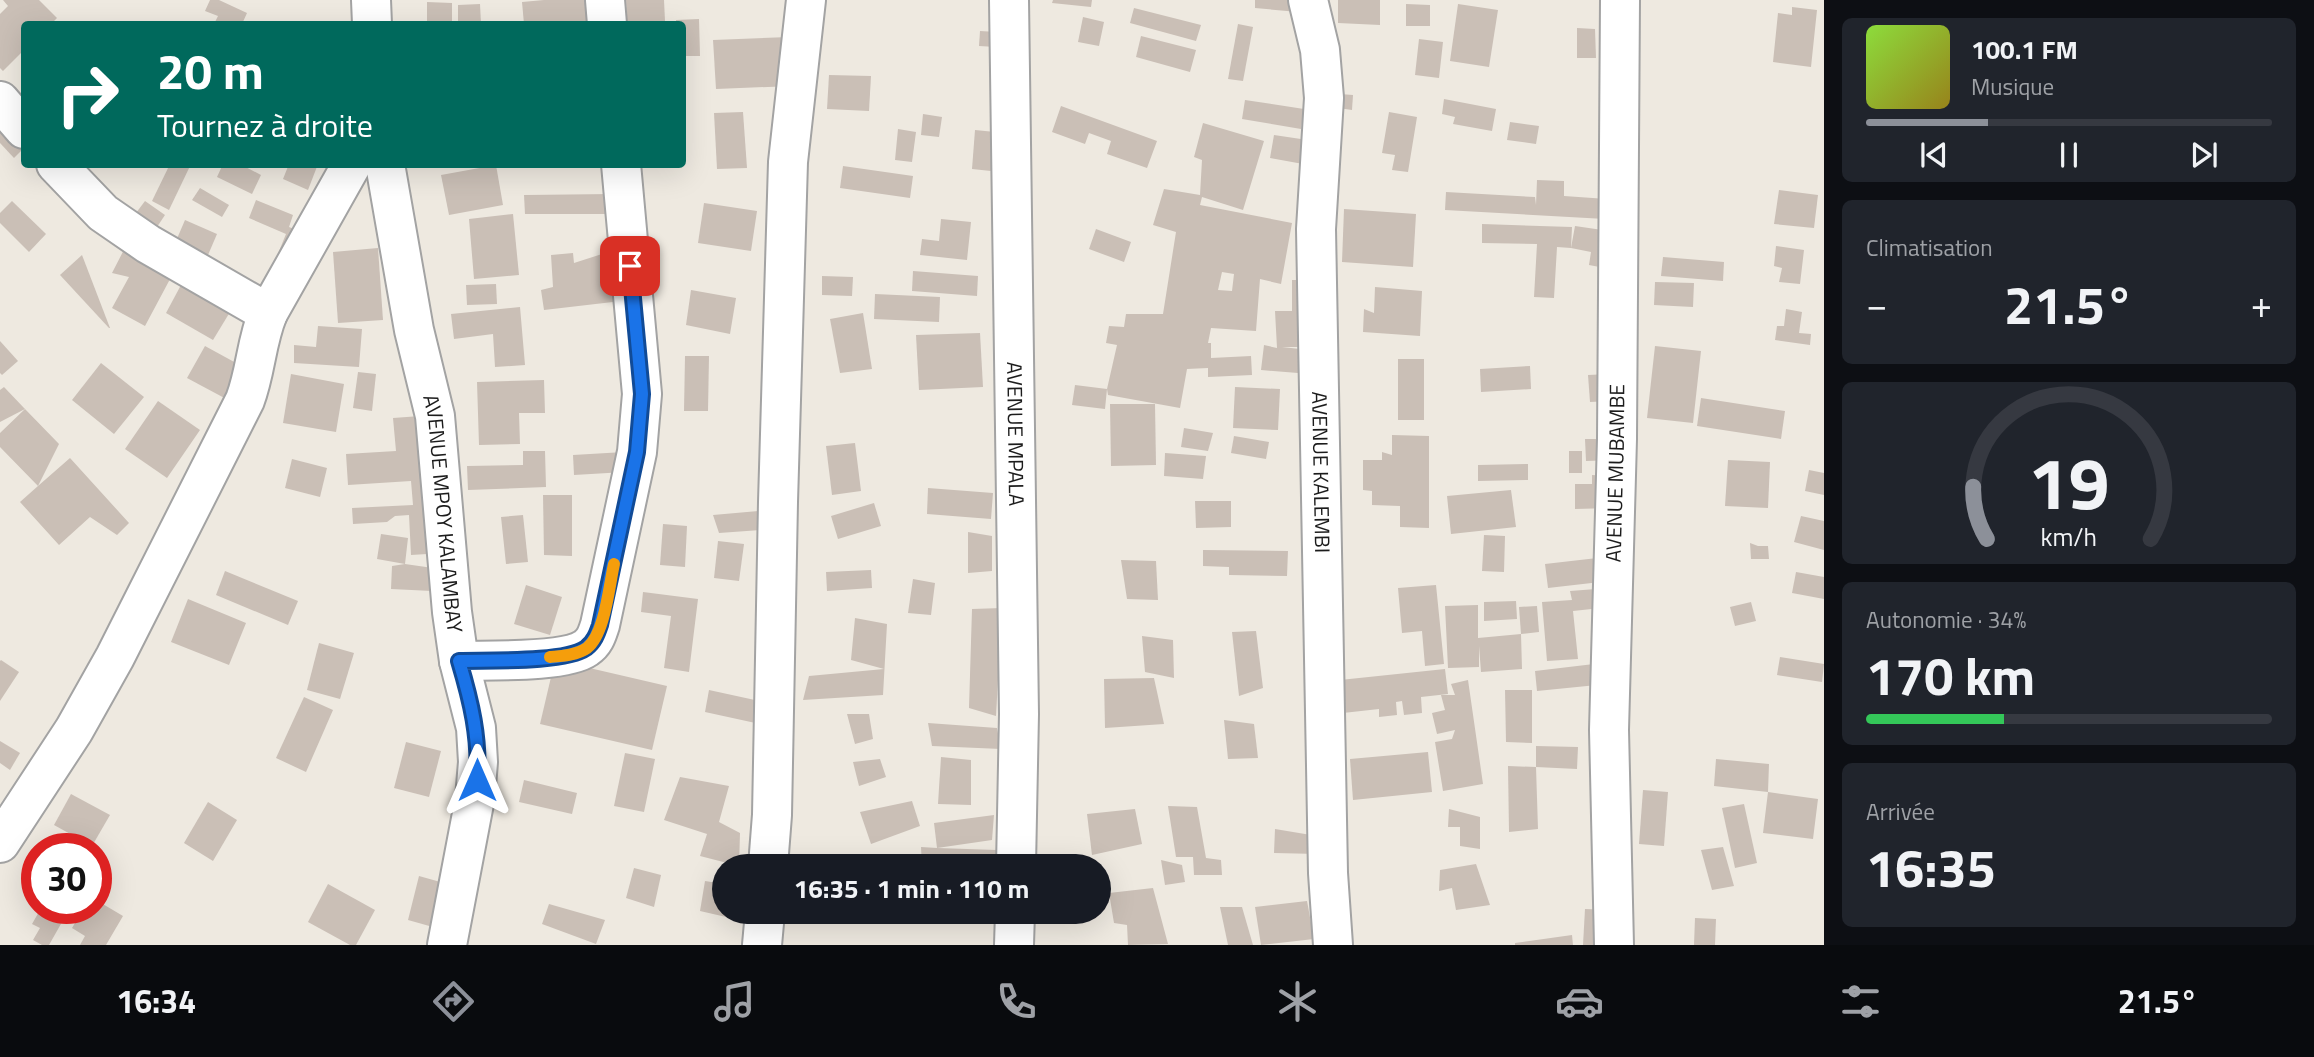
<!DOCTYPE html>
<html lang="fr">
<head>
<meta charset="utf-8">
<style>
	body { margin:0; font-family:"Titillium Web",sans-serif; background:#20242c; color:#f1f3f6; height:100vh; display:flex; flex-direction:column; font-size:26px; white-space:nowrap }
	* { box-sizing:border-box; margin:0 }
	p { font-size:23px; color:#9ea1a6 }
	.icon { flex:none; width:38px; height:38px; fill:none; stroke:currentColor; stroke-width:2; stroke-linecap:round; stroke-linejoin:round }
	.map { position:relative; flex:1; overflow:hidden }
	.drawer { display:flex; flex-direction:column; gap:18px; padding:18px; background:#0d0f14; width:490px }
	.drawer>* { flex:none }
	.hud { position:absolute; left:21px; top:21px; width:665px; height:147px; border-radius:7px; box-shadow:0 7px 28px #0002; background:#00695c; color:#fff; overflow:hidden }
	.speed { position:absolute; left:21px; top:833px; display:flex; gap:14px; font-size:35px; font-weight:700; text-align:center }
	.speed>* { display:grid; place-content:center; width:91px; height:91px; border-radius:50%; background:#171b24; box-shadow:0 7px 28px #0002; line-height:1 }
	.speed .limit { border:10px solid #d22; background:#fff; color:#111 }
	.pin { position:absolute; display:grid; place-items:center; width:60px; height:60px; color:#fff; margin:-30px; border-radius:14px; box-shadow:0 4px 10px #0006 }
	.me { position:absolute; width:77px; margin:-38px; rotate:0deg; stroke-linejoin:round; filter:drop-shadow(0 0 5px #0008) }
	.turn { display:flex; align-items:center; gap:24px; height:147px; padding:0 21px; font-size:32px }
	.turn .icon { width:91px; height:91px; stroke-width:2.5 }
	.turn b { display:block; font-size:49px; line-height:60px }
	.big { font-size:52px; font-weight:700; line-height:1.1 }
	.drawer .tile { flex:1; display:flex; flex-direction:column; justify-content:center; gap:10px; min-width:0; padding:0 24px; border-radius:10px; background:#20242c }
	.drawer .dial { align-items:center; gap:0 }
	.dial svg { height:182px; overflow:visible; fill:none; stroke:#363941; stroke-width:7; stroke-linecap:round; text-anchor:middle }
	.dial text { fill:#f1f3f6; stroke:none }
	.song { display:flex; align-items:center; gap:21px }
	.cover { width:84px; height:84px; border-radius:10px; background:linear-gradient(135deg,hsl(90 70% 55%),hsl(50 70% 35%)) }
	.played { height:7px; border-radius:4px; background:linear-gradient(90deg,#8c9099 30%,#363941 30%) }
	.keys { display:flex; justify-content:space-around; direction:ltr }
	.heat { display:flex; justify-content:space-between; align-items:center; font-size:38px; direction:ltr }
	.charge { height:10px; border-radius:5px; background:linear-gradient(90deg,#34c759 34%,#363941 0) }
	.trip { position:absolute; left:712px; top:854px; width:399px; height:70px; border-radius:35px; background:#171b24; box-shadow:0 7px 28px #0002; font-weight:700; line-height:70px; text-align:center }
	.tab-bar { display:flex; height:112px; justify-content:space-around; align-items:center; background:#090b0e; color:#9ea1a6 }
	.tab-bar .icon { width:49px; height:49px }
	.tab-bar .on { color:#8c9099 }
	.tab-bar b { font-size:32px; color:#f1f3f6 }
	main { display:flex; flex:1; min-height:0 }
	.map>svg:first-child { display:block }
</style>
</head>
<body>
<main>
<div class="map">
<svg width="1824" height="945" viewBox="0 0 1824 945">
	<rect width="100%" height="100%" fill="#eee9e0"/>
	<g fill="#cabfb6" fill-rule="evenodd">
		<polygon points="3,0 39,0 57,18 51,24 24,24 24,50 3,71 0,68 0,14 8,6"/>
		<polygon points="210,0 219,0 247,13 242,24 214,24 218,16 205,11"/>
		<polygon points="544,0 604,0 606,24 524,24 522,2"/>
		<polygon points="626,0 664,0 665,21 627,21"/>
		<polygon points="1053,0 1092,0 1091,7 1052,3"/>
		<polygon points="1255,0 1300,0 1298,12 1255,8"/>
		<polygon points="1338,0 1380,0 1380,25 1338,23"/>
		<polygon points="427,2 452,3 452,24 427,24"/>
		<polygon points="480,4 481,24 458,24 458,5"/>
		<polygon points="1406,4 1430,5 1430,26 1406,26"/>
		<polygon points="1458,4 1498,10 1489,67 1450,61"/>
		<polygon points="1792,7 1817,10 1811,67 1773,62 1778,13 1792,15"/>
		<polygon points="1134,8 1201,25 1196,41 1130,23"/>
		<polygon points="1083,17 1104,22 1099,46 1078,42"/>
		<polygon points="699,19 700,56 682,56 682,24 676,24 676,20"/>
		<polygon points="1238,24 1253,27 1243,81 1228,79"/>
		<polygon points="1577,28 1595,29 1596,58 1577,58"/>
		<polygon points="980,31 997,32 996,47 979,46"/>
		<polygon points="1141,36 1196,50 1190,72 1136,57"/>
		<polygon points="789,37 792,86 716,89 713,40"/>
		<polygon points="1419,39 1443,42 1439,78 1415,75"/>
		<polygon points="829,75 871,76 869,111 827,109"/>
		<polygon points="1340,94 1353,95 1352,110 1338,108"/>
		<polygon points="1444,99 1496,109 1492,131 1453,124 1455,117 1442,114"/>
		<polygon points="1245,100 1304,109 1301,129 1242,119"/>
		<polygon points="1061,106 1157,141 1147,168 1107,154 1111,141 1089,133 1085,144 1052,132"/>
		<polygon points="743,112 747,168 717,169 714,113"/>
		<polygon points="1389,112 1417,117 1408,172 1392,170 1395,155 1382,153"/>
		<polygon points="923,114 942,117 939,137 921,135"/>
		<polygon points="0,116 24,141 24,148 14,158 0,143"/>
		<polygon points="1510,122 1539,126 1536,144 1507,140"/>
		<path d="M1203 123 1264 141 1243 210 1202 197 1200 205 1292 223 1281 284 1260 279 1256 331 1211 328 1208 343H1211V358L1251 356 1252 375 1208 377V368L1187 369 1180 408 1108 395 1107 389 1105 409 1072 405 1075 385 1107 389 1117 345 1106 343 1109 326 1124 327 1126 314H1163L1176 232 1153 225 1164 189 1200 195 1202 160 1194 157ZM1222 272 1234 274 1232 291 1218 290Z"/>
		<polygon points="898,129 916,132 912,162 895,160"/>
		<polygon points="975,130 995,132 991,171 972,169"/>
		<polygon points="1274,135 1321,142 1303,164 1270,158"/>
		<polygon points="170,164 191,164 169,210 152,201"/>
		<polygon points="223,164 240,164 261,175 252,194 217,177"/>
		<polygon points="289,164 318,164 308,190 283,179"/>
		<polygon points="496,165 503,205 449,215 441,175"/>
		<polygon points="843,166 913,176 910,198 840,188"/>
		<polygon points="1537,180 1564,181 1564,196 1607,199 1605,219 1445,210 1446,192 1535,197 1536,205"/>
		<polygon points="200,188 229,205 222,217 192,200"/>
		<polygon points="1779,190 1818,195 1814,228 1774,224"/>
		<polygon points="612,194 613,214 525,214 524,195"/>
		<polygon points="256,200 293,215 289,227 299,231 286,266 275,261 286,234 249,218"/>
		<polygon points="12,201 46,234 29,252 0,223 0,213"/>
		<polygon points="145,201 165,215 157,227 136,213"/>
		<polygon points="704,203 757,211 751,251 698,243"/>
		<polygon points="1344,209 1416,214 1413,267 1342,262"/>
		<polygon points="513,214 519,275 474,279 469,219"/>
		<polygon points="941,219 971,222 967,260 920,255 922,239 939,241"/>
		<polygon points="185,220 217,234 208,255 176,241"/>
		<polygon points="1482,224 1572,227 1571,248 1557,247 1554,298 1534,297 1537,244 1482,243"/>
		<polygon points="1575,226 1616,232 1610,269 1589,265 1591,252 1571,248"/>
		<polygon points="1096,229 1131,242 1124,262 1089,249"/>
		<polygon points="129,240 177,266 145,326 112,308 129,277 112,273"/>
		<polygon points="1776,246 1804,250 1800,284 1779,282 1782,268 1774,266"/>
		<polygon points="378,248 383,320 338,323 333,252"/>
		<polygon points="573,253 574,263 602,254 604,284 628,280 630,300 544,310 541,290 553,287 551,255"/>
		<polygon points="82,255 110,328 109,328 60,275"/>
		<polygon points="1663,257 1724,262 1723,281 1661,276"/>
		<polygon points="913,271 978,276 977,296 912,291"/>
		<polygon points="822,276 853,277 852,296 822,295"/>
		<polygon points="1292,280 1312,280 1313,347 1282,347 1300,349 1298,373 1261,370 1264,345 1277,348 1275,311 1292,311"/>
		<polygon points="1655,282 1694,283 1693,307 1654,305"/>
		<polygon points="496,284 497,304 467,305 466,285"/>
		<polygon points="181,285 230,312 213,340 166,313"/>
		<polygon points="1375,287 1422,291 1420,336 1363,332 1364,309 1374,313"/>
		<polygon points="691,290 736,298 730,334 686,325"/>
		<polygon points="875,294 940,297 939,322 874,319"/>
		<polygon points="520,307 525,365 495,367 493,334 454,339 451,314"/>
		<polygon points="1786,309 1802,312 1799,333 1811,334 1810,345 1775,340 1777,326 1784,326"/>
		<polygon points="863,313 872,369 840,373 830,319"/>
		<polygon points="318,326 362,329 359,367 294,363 294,345 316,347"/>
		<polygon points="980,333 983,387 919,390 916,335"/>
		<polygon points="0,341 18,361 2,375 0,373"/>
		<polygon points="205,346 247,369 230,401 187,378"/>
		<polygon points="1655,346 1701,351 1693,423 1647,418"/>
		<polygon points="685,356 709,356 708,411 684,411"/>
		<rect x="1398" y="359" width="26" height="61"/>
		<polygon points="101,363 144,397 114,434 72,400"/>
		<polygon points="1530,366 1531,389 1481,392 1480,369"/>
		<polygon points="358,372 376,374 372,411 353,408"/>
		<polygon points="291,374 344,384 336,432 283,423"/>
		<polygon points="1609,374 1611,401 1590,402 1588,375"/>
		<polygon points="544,380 545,413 519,413 520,444 479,445 477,382"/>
		<polygon points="4,387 25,409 0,422 0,390"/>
		<polygon points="1235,387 1280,389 1278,430 1233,428"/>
		<polygon points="1701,398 1785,411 1781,439 1697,426"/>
		<polygon points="158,401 200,430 167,478 125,449"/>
		<polygon points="1110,404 1155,404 1156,465 1111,466"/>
		<polygon points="25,409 59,444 38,486 70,458 129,523 117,535 90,517 59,545 20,502 38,486 0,447 0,433"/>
		<polygon points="434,415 443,553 411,555 409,515 395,516 387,522 353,524 352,508 413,505 411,481 348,485 346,454 396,451 393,418"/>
		<polygon points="1184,428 1213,433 1208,451 1181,447"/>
		<polygon points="1392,435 1429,436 1429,528 1400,527 1400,506 1372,505 1372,491 1363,490 1363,460 1382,460 1382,452 1392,455"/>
		<polygon points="1234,436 1269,442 1266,459 1231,453"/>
		<polygon points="1585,439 1614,439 1615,460 1586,461"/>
		<polygon points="855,443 861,491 832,495 826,446"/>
		<polygon points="523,451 545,451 546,487 468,490 467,466 523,465"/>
		<rect x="1569" y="451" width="13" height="22"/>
		<polygon points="624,452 625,472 574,475 573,455"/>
		<polygon points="1165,453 1206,456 1203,479 1164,476"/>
		<polygon points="292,459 327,468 320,497 285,488"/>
		<polygon points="1728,460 1770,462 1768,508 1725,506"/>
		<polygon points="1528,464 1528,480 1478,481 1478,465"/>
		<polygon points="1809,470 1824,473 1824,495 1805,491"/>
		<polygon points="1592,475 1612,476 1612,508 1575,509 1575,484 1592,484"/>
		<polygon points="928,488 993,493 991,519 927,514"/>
		<polygon points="1511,490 1516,527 1451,534 1447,496"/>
		<polygon points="543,495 572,495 572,556 544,555"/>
		<polygon points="1195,501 1231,501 1231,527 1196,528"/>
		<polygon points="874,503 881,526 838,539 831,516"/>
		<polygon points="771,510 773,529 719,533 713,515"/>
		<polygon points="523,515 528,562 506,564 501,517"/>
		<polygon points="1801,516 1824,521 1824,550 1794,542"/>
		<polygon points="663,524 687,526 685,567 660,565"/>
		<polygon points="968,532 992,536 992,571 968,573"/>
		<polygon points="381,534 408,538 405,564 433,568 432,591 391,589 392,566 405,564 377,559"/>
		<polygon points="1484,535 1505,536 1504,572 1482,571"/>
		<polygon points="718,541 744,544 739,581 714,578"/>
		<polygon points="1750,543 1758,546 1768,546 1769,559 1751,559"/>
		<polygon points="1203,550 1288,551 1287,576 1229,575 1229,567 1203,566"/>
		<polygon points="1606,557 1609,581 1548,588 1545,564"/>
		<polygon points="1121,560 1156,561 1158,600 1127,599"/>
		<polygon points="871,570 872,588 827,591 826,572"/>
		<polygon points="225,571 298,601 288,625 216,595"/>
		<polygon points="1796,572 1824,577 1824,599 1792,593"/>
		<polygon points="913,579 935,583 931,615 908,613"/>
		<polygon points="526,585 562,597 550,635 514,624"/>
		<polygon points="1436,585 1444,664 1425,666 1422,631 1402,633 1398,588"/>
		<polygon points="1609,588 1610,607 1573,611 1578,659 1547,661 1542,602 1572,600 1570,591"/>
		<polygon points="643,592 698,599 689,672 664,668 671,616 641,612"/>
		<polygon points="188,599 246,623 229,665 171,642"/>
		<polygon points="1516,601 1517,619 1484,621 1484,602"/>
		<polygon points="1751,602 1756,621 1735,626 1730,607"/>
		<polygon points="1478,605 1478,638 1521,634 1522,669 1481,672 1479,646 1479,667 1448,668 1445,606"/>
		<polygon points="1537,606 1539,632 1521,634 1519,607"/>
		<polygon points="1002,608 996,716 969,708 972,609"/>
		<polygon points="855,618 887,624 883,695 803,700 809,676 884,669 851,660"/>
		<polygon points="1256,631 1263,688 1239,696 1232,632"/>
		<polygon points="1142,636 1173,640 1174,678 1145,672"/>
		<polygon points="319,643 354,653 340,699 307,690"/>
		<polygon points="1780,657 1824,664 1822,682 1777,675"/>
		<polygon points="1,660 19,672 0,701 0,661"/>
		<polygon points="555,660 667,686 652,750 540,724"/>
		<polygon points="1594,664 1597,685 1537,691 1535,671"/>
		<polygon points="1445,669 1448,694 1421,697 1422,713 1404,715 1402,701 1396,702 1397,715 1379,717 1379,709 1343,713 1340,680"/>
		<polygon points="1154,678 1164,724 1105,728 1104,679"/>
		<polygon points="1468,680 1483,784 1443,791 1435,742 1452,739 1455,730 1437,734 1432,713 1445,710 1441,695 1455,695 1451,684"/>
		<polygon points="709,690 764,702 760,724 705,712"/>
		<polygon points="1505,690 1532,690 1532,743 1506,742"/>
		<polygon points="304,697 333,710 306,772 276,758"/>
		<polygon points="847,714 869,714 873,739 855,744"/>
		<polygon points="1224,720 1254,724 1258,758 1228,759"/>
		<polygon points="928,723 997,728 1001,749 932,746"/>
		<polygon points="0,741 20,753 10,770 0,763"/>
		<polygon points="406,742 441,751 429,797 394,788"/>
		<polygon points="1536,746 1578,747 1577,769 1536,767"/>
		<polygon points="1428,752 1432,792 1353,800 1350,759"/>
		<polygon points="625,753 655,759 644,812 614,806"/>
		<polygon points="941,757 971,760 971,805 938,804"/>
		<polygon points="880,759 886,777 859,786 853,762"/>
		<polygon points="1716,759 1769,764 1768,792 1818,799 1813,839 1763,833 1768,792 1714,786"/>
		<polygon points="1508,766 1536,767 1538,829 1509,832"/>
		<polygon points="680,777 729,786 719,822 740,833 739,866 700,856 707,834 664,820"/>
		<polygon points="524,780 577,793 572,814 519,802"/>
		<polygon points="1643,790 1668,792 1664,846 1639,844"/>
		<polygon points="71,794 110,815 92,846 54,825"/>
		<polygon points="912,801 920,826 871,844 860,812"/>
		<polygon points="208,802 237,820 213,861 184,843"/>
		<polygon points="1744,804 1757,863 1735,868 1722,808"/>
		<polygon points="1168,806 1197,807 1206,858 1221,860 1222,875 1194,875 1193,857 1176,857"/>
		<polygon points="1135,809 1142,844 1092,855 1087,814"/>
		<polygon points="1449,809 1480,817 1480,849 1460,846 1460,827 1448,827"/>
		<polygon points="994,815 992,840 937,848 997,850 1001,866 922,866 921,847 937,848 934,823"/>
		<polygon points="1275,829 1317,836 1318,854 1274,853"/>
		<polygon points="1723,847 1734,886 1712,890 1701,850"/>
		<polygon points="1161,860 1182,865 1185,882 1165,885"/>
		<polygon points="1476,864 1490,905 1456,910 1452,888 1439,891 1440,870"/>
		<polygon points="634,868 661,875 654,907 626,898"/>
		<polygon points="419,876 451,885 440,929 408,920"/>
		<polygon points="705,881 724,884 724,912 763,912 761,925 700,911"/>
		<polygon points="328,884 375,910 356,945 350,945 308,922"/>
		<polygon points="1153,888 1168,944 1128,945 1127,925 1114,923 1109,893"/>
		<polygon points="96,900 123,916 106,945 80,945 85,936 72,928 84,908 96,908"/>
		<polygon points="1307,901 1314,939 1261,945 1255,907"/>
		<polygon points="549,904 605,920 596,944 542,924"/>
		<polygon points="1220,907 1242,907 1253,945 1228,945"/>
		<polygon points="50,908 70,908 49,945 42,945 33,940 40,928 32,924 40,910 47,914"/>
		<polygon points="1585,909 1609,910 1607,945 1583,945"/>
		<polygon points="1695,918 1716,919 1715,945 1694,945"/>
		<polygon points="1572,935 1573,945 1515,945 1515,943"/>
	</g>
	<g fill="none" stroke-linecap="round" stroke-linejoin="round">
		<defs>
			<g id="minor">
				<polyline points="371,0 372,24"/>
				<polyline points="605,0 607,24"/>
				<path id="s1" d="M1009 0 1019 714 1016 866"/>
				<path id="s2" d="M1308 0 1320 50 1324 98 1316 229 1328 873 1333 945"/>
				<polyline points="0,101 24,129"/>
				<polyline points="56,164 103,213 148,244 268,313 352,164"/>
				<path id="s3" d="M385 164 414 330 435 416 452 612 459 661 476 728 478 762 475 798 447 945"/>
				<path d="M459 661C488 660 565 663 586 648 595 642 597 634 600 625L637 452 642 394 621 164"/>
				<path d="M0 843 74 730 115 657 245 400C256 371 256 342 268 313"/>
				<polyline points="768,866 772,815 778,502 788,162 806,0"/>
				<polyline points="762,945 765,912"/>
				<polyline points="1014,945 1015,912"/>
				<path id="s4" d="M1614 945 1609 730 1617 439 1620 0"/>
			</g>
		</defs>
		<use href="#minor" stroke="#a3a3a3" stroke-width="42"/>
		<use href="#minor" stroke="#fff" stroke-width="38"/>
	</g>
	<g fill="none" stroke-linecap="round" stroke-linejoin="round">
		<defs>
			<path id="route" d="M477 780C480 738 471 701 459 661 488 660 565 663 586 648 594 642 597 634 600 625L637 452 642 394 630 266"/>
		</defs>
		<use href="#route" stroke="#114b97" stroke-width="18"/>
		<use href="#route" stroke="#1a73e8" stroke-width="12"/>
		<path stroke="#f59e0b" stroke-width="12" d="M550 657C562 656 577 655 587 648 605 634 609 586 614 564"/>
	</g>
	<g text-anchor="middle" stroke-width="5" stroke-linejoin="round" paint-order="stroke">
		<g font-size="21" fill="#1c1c1c" stroke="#fff">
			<text dy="7" stroke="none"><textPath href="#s1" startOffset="434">AVENUE MPALA</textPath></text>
			<text dy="7" stroke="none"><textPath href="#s2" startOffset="474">AVENUE KALEMBI</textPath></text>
			<text dy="7" stroke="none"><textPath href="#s4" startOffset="472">AVENUE MUBAMBE</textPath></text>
			<text dy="7" stroke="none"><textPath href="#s3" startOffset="355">AVENUE MPOY KALAMBAY</textPath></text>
		</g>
	</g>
</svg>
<div class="speed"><div class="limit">30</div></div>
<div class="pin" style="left:630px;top:266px;background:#d93025"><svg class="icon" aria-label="arrive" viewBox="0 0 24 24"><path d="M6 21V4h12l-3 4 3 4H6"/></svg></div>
<svg class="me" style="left:477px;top:780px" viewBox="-20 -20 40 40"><path d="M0-17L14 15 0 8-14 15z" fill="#1a73e8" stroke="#fff" stroke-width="4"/></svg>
<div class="trip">16:35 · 1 min · 110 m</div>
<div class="hud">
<div class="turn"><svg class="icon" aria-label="right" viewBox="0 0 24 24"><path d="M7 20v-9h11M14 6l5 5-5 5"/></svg><div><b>20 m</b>Tournez à droite</div></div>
</div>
</div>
<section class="drawer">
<div class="tile">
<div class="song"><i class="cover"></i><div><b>100.1 FM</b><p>Musique</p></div></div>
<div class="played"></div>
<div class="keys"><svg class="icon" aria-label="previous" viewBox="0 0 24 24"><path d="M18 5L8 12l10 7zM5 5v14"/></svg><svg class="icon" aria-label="pause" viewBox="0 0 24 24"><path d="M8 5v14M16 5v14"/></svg><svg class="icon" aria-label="next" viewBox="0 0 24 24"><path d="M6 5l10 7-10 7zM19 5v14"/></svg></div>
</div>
<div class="tile"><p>Climatisation</p>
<div class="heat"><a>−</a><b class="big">21.5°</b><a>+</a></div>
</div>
<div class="tile dial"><svg viewBox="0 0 100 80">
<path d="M14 69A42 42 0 1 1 86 69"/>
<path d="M14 69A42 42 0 0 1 8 46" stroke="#8c9099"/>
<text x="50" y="56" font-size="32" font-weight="700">19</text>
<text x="50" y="72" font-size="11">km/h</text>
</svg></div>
<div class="tile"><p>Autonomie · 34%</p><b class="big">170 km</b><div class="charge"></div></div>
<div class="tile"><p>Arrivée</p><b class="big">16:35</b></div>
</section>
</main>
<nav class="tab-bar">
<b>16:34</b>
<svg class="icon on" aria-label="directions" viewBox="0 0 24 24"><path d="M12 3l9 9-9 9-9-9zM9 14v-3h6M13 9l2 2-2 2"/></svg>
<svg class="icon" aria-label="music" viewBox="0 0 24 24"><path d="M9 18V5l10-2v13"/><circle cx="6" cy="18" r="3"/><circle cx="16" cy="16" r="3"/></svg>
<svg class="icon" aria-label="phone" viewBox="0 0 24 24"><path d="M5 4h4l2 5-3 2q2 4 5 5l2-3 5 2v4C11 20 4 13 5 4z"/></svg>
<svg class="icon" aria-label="climate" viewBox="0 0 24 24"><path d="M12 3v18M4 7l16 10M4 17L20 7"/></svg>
<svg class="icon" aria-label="car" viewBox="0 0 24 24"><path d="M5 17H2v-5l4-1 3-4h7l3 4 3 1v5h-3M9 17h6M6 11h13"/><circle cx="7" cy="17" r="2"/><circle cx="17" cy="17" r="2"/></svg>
<svg class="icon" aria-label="filters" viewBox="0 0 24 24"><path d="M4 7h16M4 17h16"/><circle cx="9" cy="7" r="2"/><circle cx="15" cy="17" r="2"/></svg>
<b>21.5°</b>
</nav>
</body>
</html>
